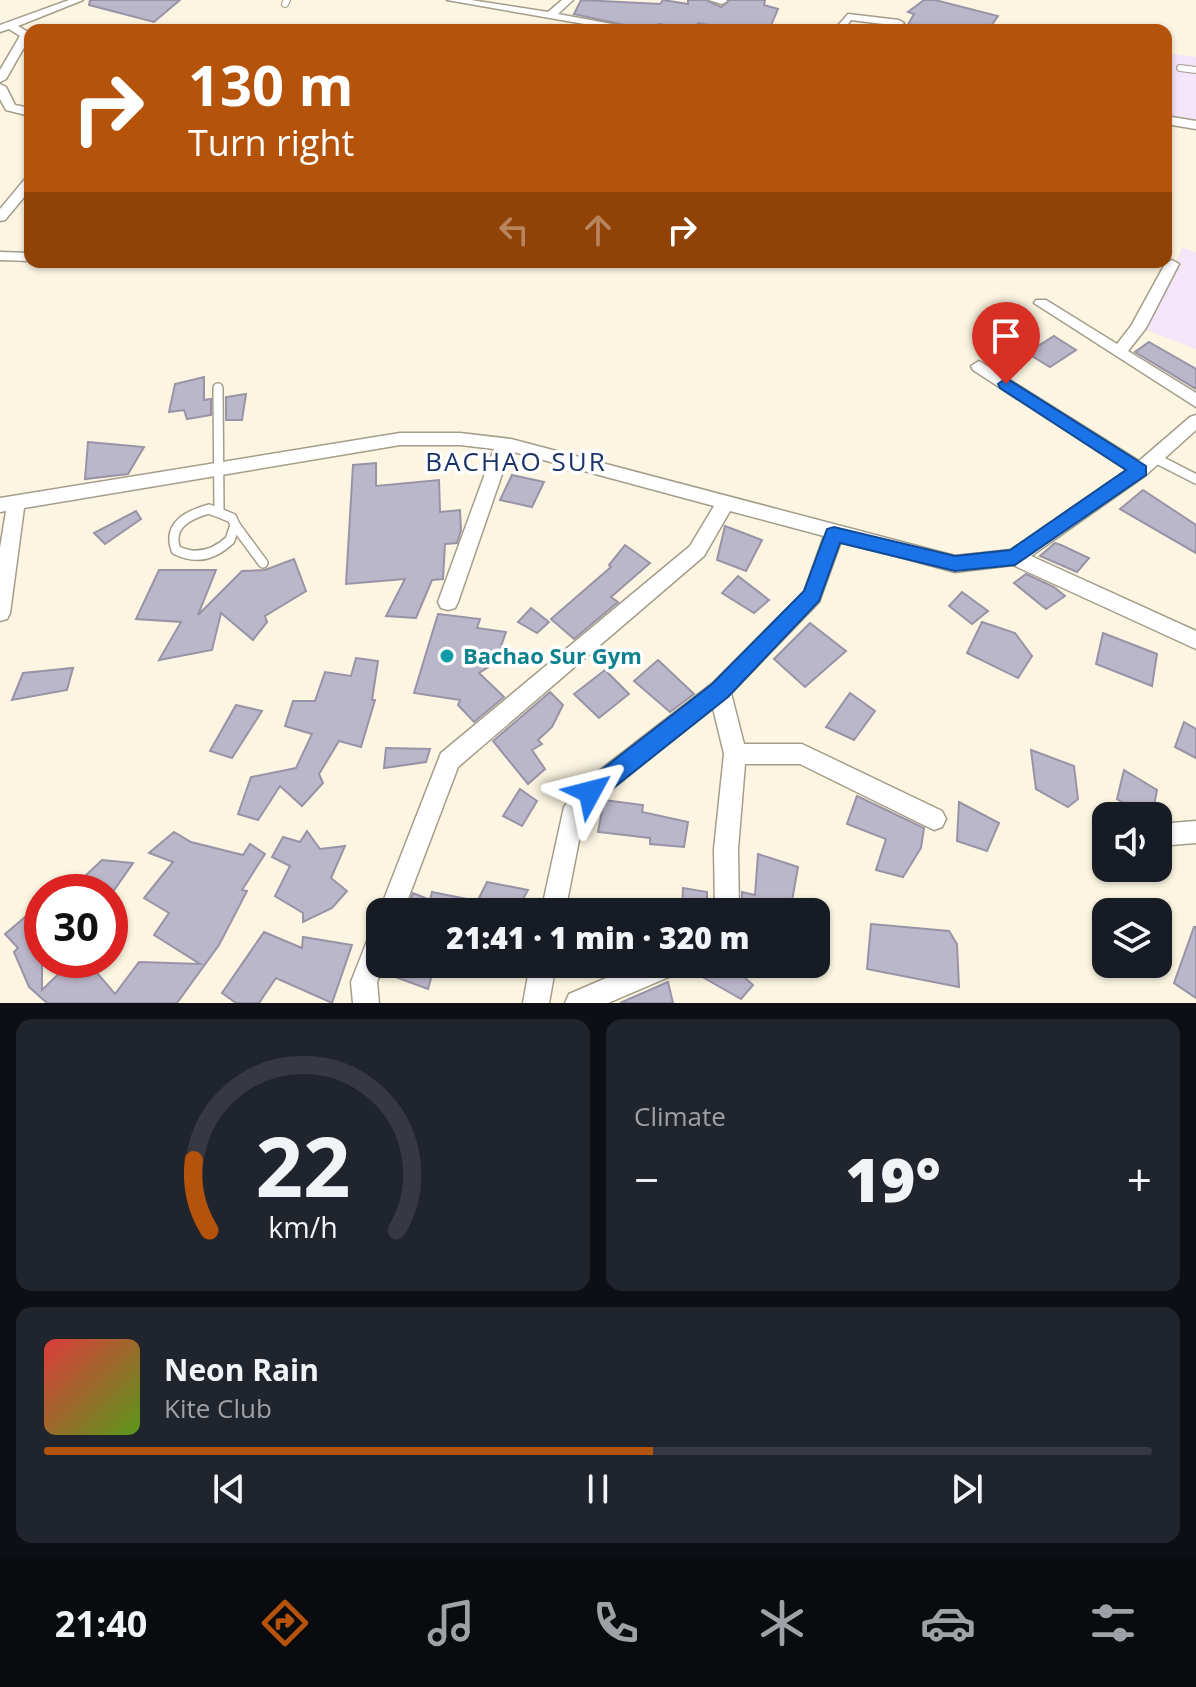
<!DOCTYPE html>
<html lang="en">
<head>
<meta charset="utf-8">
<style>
	body { margin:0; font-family:"Open Sans",sans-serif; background:#20242c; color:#f1f3f6; height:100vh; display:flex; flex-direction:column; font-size:30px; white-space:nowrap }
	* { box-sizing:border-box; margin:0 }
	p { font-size:26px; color:#9ea1a6 }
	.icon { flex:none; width:44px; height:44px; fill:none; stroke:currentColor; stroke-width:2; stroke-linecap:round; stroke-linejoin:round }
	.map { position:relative; height:1003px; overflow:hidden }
	.details { display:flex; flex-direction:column; gap:16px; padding:16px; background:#0d0f14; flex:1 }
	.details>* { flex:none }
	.hud { position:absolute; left:24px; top:24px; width:1148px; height:244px; border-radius:16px; box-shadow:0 2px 6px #0004; background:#b45309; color:#fff; overflow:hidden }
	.fabs { position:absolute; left:1092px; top:802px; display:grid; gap:16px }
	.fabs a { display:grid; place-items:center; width:80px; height:80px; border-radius:16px; background:#171b24; box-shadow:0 2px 6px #0004; font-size:40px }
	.speed { position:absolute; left:24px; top:874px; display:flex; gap:16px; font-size:40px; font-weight:700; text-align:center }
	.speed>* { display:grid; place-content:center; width:104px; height:104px; border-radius:50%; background:#171b24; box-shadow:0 2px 6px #0004; line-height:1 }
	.speed .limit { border:12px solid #d22; background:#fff; color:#111 }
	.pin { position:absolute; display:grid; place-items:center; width:68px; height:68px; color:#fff; margin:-82px -34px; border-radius:50% 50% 50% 0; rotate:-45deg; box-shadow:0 0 8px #0007 }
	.pin .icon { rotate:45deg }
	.me { position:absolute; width:88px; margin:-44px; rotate:52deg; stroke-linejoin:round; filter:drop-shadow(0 0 6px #0008) }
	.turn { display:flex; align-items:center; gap:28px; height:168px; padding:0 32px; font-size:36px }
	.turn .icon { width:104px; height:104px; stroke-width:2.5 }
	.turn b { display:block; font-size:56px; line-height:68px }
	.lanes { display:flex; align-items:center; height:76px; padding:0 32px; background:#0003; justify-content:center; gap:40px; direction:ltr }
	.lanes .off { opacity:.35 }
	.big { font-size:60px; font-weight:800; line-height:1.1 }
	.details .tile { flex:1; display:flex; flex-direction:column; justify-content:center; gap:12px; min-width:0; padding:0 28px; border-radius:16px; background:#20242c }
	.details .dial { align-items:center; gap:0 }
	.dial svg { height:208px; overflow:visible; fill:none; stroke:#363941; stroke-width:7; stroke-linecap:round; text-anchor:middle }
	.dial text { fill:#f1f3f6; stroke:none }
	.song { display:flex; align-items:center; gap:24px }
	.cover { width:96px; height:96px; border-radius:12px; background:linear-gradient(135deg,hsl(0 70% 55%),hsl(90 70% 35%)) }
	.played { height:8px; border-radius:4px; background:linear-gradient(90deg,#b45309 55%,#363941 55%) }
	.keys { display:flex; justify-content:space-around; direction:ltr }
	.heat { display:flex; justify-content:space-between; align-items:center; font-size:44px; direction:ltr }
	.details .tiles { flex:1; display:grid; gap:16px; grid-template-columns:1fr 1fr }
	.tile:last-child { grid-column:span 2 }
	.trip { position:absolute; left:366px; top:898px; width:464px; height:80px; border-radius:16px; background:#171b24; box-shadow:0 2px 6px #0004; font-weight:800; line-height:80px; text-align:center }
	.tab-bar { display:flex; height:128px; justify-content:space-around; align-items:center; background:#090b0e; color:#9ea1a6 }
	.tab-bar .icon { width:56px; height:56px }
	.tab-bar .on { color:#b45309 }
	.tab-bar b { font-size:36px; color:#f1f3f6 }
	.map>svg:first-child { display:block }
</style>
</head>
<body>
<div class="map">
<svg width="1196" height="1003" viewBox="0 0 1196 1003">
	<rect width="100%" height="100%" fill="#fbf5e1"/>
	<g fill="#f4e5f8">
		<polygon points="1166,53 1196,57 1196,122 1166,117"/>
		<polygon points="1182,248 1196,252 1196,349 1147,330"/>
	</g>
	<g fill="#bbb7ca" stroke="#9893a6" stroke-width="2">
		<polygon points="90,0 180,0 154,22 89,5"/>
		<polygon points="581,0 660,4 663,0 688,4 688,0 706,0 721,7 730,0 765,0 764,5 778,9 769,30 733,30 698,23 694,30 659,24 658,30 647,30 574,14"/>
		<polygon points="924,0 935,0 998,16 988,30 905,30 914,14 908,12"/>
		<polygon points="1054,336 1076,350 1050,367 1027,353"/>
		<polygon points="1149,342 1196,369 1196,389 1135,352"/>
		<polygon points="204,377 204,400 211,399 211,415 187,419 184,410 169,412 175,384"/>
		<polygon points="246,394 242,420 226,420 226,397"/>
		<polygon points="88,442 144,447 128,474 85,479"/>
		<polygon points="376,463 376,486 439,480 440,512 460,510 461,530 457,543 445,544 443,579 432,580 416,618 386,616 405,579 346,584 353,465"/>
		<polygon points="512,475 544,482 532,507 500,500"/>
		<polygon points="1143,490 1196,525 1196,553 1120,509"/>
		<polygon points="136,511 141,519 105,544 94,533"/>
		<polygon points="725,526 762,540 746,571 717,560"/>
		<polygon points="1055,543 1061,545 1089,558 1077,572 1040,556"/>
		<polygon points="625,545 650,563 611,597 618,602 574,639 551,619 611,567 609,565"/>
		<polygon points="294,559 306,591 265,616 267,622 253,640 221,613 212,650 159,660 181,622 136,619 159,570 216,570 198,615 242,571 265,570"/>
		<polygon points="1026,574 1054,587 1065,596 1046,609 1014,583"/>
		<polygon points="738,576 769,600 754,613 722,593"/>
		<polygon points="962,592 988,611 972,624 949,606"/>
		<polygon points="531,608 549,622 537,633 518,622"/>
		<polygon points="438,614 480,619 477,628 506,632 495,663 479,673 504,697 474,722 458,705 460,700 414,693"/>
		<polygon points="982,622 1015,633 1032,656 1018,678 967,653"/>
		<polygon points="810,623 846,651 805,687 774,659"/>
		<polygon points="1103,633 1157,654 1152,686 1096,664"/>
		<polygon points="356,658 378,661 372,700 375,700 361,747 339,741 319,774 323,783 302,806 280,786 258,820 238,814 251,777 296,768 312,734 285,726 293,701 315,701 325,672 351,676"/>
		<polygon points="658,660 694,694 670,712 634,681"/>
		<polygon points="73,668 67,690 12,700 23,673"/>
		<polygon points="605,670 629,694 599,718 574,694"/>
		<polygon points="550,692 563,705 552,727 538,740 542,744 532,750 545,769 528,784 493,741"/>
		<polygon points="850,693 875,711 854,740 826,727"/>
		<polygon points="236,705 262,711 232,758 210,751"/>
		<polygon points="1184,722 1196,729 1196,758 1175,747"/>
		<polygon points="386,748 430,749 426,762 384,768"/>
		<polygon points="1031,750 1074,766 1078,799 1068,807 1036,789"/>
		<polygon points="1124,770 1157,790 1152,816 1145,816 1117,799"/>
		<polygon points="520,789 537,801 522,826 503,816"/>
		<polygon points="857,796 924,828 921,848 903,877 876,870 886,839 847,824"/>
		<polygon points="604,800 643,805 642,812 688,822 684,847 650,844 650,838 598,832"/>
		<polygon points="959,802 999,823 987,851 957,841"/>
		<polygon points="307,831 320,849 345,846 331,878 347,891 332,908 303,922 303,913 275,896 290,866 272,857 283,837 300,842"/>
		<polygon points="174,832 191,842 243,855 250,844 265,854 242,890 247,891 219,945 177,1003 47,1003 29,987 14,952 18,948 5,934 25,917 35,933 42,927 42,990 73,960 86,960 115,994 139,962 200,964 154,935 169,913 144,898 173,862 149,853"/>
		<polygon points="758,854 798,867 790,912 742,912 742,892 755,895"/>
		<polygon points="102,860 133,863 110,896 110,892 82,892 87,883 82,879"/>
		<polygon points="487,882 528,890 516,912 472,912"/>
		<polygon points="683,888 707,892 707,912 682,912"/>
		<polygon points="432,892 467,899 462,912 406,912 413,893 430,900"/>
		<polygon points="871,924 949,931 957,944 959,987 867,969"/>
		<polygon points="1194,927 1196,927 1196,998 1174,983"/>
		<polygon points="264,932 302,948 303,937 352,945 332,1003 276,978 259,1003 236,1003 222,993"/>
		<polygon points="387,964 435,964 428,989 384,973"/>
		<polygon points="706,964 730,964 753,985 741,999 699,975"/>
		<polygon points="668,982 673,1003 620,1003"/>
	</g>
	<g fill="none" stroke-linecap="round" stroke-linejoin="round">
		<defs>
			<g id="lane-far1">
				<polyline points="285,4 287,0"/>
				<polyline points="1180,68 1196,70"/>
			</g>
			<g id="lane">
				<polyline points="218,388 219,510"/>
				<polyline points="1155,458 1196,479"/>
				<path d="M209 509 232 518 235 525 230 540C214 555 196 560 176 550 167 525 188 515 209 509Z"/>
				<polyline points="235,525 263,563"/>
			</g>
			<g id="street">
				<polygon points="69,0 83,0 18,26 30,33 30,37 6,79 0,82 0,70 20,36 9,29 0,32 0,25"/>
				<polygon points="447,0 471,0 548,12 562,0 573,0 558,14 644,30 619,30"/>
				<polygon points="709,0 726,0 727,1 722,4"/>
				<polygon points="848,14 899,20 904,23 899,26 851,20 844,30 834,30"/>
				<polygon points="0,84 6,87 15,105 30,108 30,116 6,110 0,99"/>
				<polygon points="1166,116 1196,121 1196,129 1166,124"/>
				<polygon points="30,178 30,190 5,220 0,221 0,209 25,179"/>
				<polygon points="0,252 30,253 30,261 0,260"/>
				<polygon points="1172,260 1179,264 1146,328 1128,351 1196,393 1196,407 1034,303 1036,300 1046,300 1117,344 1131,326 1165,264"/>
				<polygon points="979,361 1139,461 1190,417 1196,415 1196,430 1146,475 1031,556 1196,631 1196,649 1013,565 955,572 841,541 819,602 731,693 744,744 802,744 942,811 946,819 942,827 934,830 800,764 745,764 738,849 739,912 715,912 714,849 724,754 713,708 598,800 583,820 565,912 541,912 564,807 582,784 713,683 804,592 824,536 730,511 704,556 458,767 403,912 380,912 380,915 379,912 441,753 690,546 714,506 510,451 458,602 455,608 448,610 441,608 438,602 494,449 460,445 400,445 24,508 10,613 7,619 0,621 0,548 6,511 0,512 0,498 400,433 460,433 511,439 955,556 1011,550 1127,470 973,370 971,366"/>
				<polygon points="1196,821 1196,843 1158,846 1158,824"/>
				<polygon points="380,928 380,964 384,964 377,982 379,1003 353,1003 351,982 371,931"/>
				<polygon points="530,964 556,964 549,1003 523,1003"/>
				<polygon points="639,964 682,964 678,973 608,1003 565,1003 569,994"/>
			</g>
		</defs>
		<use href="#lane-far1" stroke="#a39d8a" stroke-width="8"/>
		<use href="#lane" stroke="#a39d8a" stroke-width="12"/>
		<use href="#street" stroke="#a39d8a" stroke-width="3"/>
		<use href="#lane-far1" stroke="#fff" stroke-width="6"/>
		<use href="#lane" stroke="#fff" stroke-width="9"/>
		<use href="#street" fill="#fff" fill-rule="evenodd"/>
	</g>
	<polygon fill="#1a73e8" stroke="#114b97" stroke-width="2" points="1006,378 1146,466 1146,475 1015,565 955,571 840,543 819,601 728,697 598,800 590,803 582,800 578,792 582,785 712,684 804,591 827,529 834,527 955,556 1010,550 1126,470 1000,388 998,384"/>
	<circle fill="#0f9aa8" stroke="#fff" stroke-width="3" cx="447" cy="656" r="8"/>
	<g text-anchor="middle" stroke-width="7" stroke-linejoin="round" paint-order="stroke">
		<g font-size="22" font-weight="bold" fill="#0d838f" stroke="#fff" text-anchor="start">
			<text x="463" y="664">Bachao Sur Gym</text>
		</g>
		<g font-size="26" letter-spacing="2" fill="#1b3369" stroke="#fff">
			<text x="516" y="471">BACHAO SUR</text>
		</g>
	</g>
</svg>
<div class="fabs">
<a><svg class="icon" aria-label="sound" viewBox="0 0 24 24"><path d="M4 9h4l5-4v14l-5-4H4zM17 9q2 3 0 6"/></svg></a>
<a><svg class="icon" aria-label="layers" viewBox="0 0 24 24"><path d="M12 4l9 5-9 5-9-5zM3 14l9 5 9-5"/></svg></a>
</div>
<div class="speed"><div class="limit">30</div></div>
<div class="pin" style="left:1006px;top:384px;background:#d93025"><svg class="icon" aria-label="arrive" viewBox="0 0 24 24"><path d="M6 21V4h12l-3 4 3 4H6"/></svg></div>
<svg class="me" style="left:590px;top:792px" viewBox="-20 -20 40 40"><path d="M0-17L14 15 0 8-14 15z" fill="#1a73e8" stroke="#fff" stroke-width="4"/></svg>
<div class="trip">21:41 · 1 min · 320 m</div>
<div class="hud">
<div class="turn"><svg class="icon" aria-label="right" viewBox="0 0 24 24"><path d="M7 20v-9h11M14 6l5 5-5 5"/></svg><div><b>130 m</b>Turn right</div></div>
<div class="lanes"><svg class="icon off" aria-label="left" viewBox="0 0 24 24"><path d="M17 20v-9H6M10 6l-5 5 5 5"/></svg><svg class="icon off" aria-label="ahead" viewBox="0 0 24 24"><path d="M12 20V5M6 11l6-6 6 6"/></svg><svg class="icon" aria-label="right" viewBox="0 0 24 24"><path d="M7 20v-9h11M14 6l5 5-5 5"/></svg></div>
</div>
</div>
<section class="details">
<div class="tiles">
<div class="tile dial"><svg viewBox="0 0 100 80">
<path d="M14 69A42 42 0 1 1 86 69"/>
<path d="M14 69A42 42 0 0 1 8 42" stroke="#b45309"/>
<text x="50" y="56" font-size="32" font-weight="700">22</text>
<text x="50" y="72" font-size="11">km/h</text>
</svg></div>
<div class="tile"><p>Climate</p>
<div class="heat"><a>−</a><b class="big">19°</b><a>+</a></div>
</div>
<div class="tile">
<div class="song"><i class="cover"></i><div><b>Neon Rain</b><p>Kite Club</p></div></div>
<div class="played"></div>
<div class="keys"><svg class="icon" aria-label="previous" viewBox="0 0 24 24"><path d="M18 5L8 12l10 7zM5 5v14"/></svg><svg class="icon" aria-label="pause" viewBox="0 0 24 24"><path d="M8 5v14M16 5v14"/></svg><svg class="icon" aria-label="next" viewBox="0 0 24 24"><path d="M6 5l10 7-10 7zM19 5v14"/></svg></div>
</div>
</div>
</section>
<nav class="tab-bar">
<b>21:40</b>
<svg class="icon on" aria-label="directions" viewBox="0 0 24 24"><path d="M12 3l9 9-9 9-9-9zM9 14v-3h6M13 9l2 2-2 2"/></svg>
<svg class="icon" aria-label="music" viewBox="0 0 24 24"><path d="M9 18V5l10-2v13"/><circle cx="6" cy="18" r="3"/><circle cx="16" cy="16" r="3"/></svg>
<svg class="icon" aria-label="phone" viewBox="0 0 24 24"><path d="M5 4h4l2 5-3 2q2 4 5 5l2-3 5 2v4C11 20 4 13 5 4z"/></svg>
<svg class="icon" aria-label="climate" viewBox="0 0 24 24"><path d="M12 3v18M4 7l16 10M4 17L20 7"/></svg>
<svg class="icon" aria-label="car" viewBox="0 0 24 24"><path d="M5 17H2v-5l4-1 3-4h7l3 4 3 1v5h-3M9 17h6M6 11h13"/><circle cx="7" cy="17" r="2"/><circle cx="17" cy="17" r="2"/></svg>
<svg class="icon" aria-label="filters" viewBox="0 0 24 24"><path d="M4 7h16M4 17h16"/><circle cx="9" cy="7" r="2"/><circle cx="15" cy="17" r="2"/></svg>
</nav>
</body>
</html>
